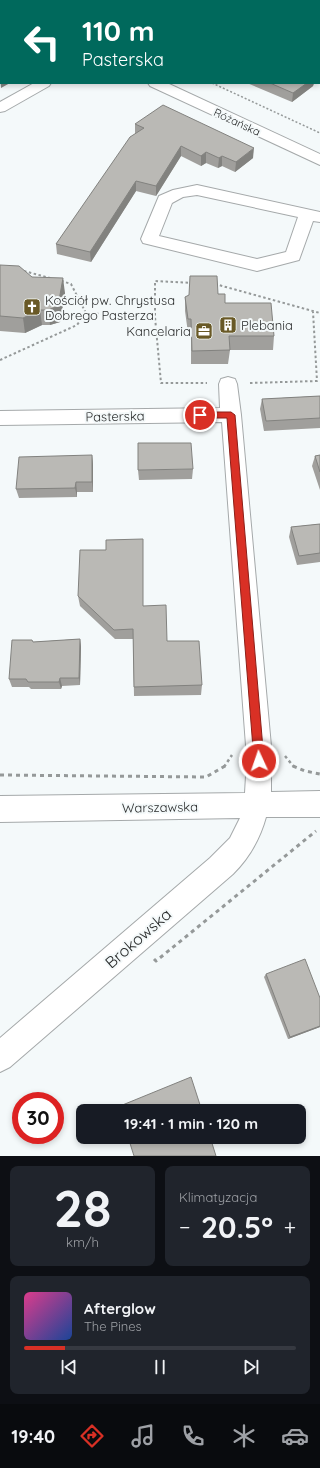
<!DOCTYPE html>
<html lang="pl">
<head>
<meta charset="utf-8">
<style>
	body { margin:0; font-family:Quicksand,sans-serif; background:#20242c; color:#f1f3f6; height:100vh; display:flex; flex-direction:column; font-size:15px; white-space:nowrap }
	* { box-sizing:border-box; margin:0 }
	p { font-size:13px; color:#9ea1a6 }
	.icon { flex:none; width:22px; height:22px; fill:none; stroke:currentColor; stroke-width:2; stroke-linecap:round; stroke-linejoin:round }
	.map { position:relative; height:1156px; overflow:hidden }
	.panel { display:flex; flex-direction:column; gap:10px; padding:10px; background:#0d0f14; flex:1 }
	.panel>* { flex:none }
	.hud { position:absolute; left:0px; top:0px; width:320px; height:84px; box-shadow:0 2px 6px #0003; background:#00695c; color:#fff; overflow:hidden }
	.speed { position:absolute; left:12px; top:1092px; display:flex; gap:8px; font-size:20px; font-weight:700; text-align:center }
	.speed>* { display:grid; place-content:center; width:52px; height:52px; border-radius:50%; background:#171b24; box-shadow:0 2px 6px #0003; line-height:1 }
	.speed .limit { border:6px solid #d22; background:#fff; color:#111 }
	.pin { position:absolute; display:grid; place-items:center; width:34px; height:34px; color:#fff; margin:-17px; border:2px solid #fff; border-radius:50%; box-shadow:0 1px 4px #0007 }
	.me { position:absolute; width:44px; margin:-22px; rotate:357deg; stroke-linejoin:round; filter:drop-shadow(0 0 3px #0008) }
	.turn { display:flex; align-items:center; gap:14px; height:84px; padding:0 16px; font-size:18px }
	.turn .icon { width:52px; height:52px; stroke-width:2.5 }
	.turn b { display:block; font-size:28px; line-height:34px }
	.big { font-size:30px; font-weight:700; line-height:1.1 }
	.panel .tile { flex:1; display:flex; flex-direction:column; justify-content:center; gap:6px; min-width:0; padding:0 14px; border-radius:8px; background:#20242c }
	.panel .dial { align-items:center; gap:0 }
	.dial b { font-size:52px; line-height:1 }
	.song { display:flex; align-items:center; gap:12px }
	.cover { width:48px; height:48px; border-radius:6px; background:linear-gradient(135deg,hsl(330 70% 55%),hsl(220 70% 35%)) }
	.played { height:4px; border-radius:2px; background:linear-gradient(90deg,#d93025 15%,#363941 15%) }
	.keys { display:flex; justify-content:space-around; direction:ltr }
	.heat { display:flex; justify-content:space-between; align-items:center; font-size:22px; direction:ltr }
	.panel .tiles { flex:1; display:grid; gap:10px; grid-template-columns:1fr 1fr }
	.tile:last-child { grid-column:span 2 }
	.trip { position:absolute; left:76px; top:1104px; width:230px; height:40px; border-radius:8px; background:#171b24; box-shadow:0 2px 6px #0003; font-weight:700; line-height:40px; text-align:center }
	.menu { display:flex; height:64px; justify-content:space-around; align-items:center; background:#090b0e; color:#9ea1a6 }
	.menu .icon { width:28px; height:28px }
	.menu .on { color:#d93025 }
	.menu b { font-size:18px; color:#f1f3f6 }
	.map>svg:first-child { display:block }
</style>
</head>
<body>
<div class="map">
<svg width="320" height="1156" viewBox="0 0 320 1156">
	<rect width="100%" height="100%" fill="#f4f9fa"/>
	<g fill="none" stroke-linecap="round" stroke-linejoin="round">
		<defs>
			<g id="minor">
				<rect x="0" y="4" width="1" height="9"/>
				<polygon points="34,83 51,83 49,86 5,111 0,112 0,102"/>
				<polygon points="148,83 167,83 320,154 320,165 150,86"/>
				<path d="M197 185 320 212V222L313 221 299 260 257 271 143 243 141 239 159 196 173 190ZM197 195 298 217 286 252 257 259 159 236 172 203 183 197Z"/>
				<path d="M228 377 235 379 237 384 241 415 271 746V792L320 791V817H266C260 839 249 858 233 874L10 1067 0 1072V1038L210 858 230 838 240 818 0 822V796L245 793 247 759 222 422 0 425V411L220 408 219 384 221 379Z"/>
			</g>
		</defs>
		<use href="#minor" stroke="#a5a9aa" stroke-width="2"/>
		<g stroke="#959999" stroke-width="1.5" stroke-dasharray="2 2" stroke-linecap="butt">
			<polyline points="38,0 40,1"/>
			<polyline points="212,83 320,133"/>
		</g>
		<g stroke="#959999" stroke-width="2" stroke-dasharray="2.5 2.5" stroke-linecap="butt">
			<polyline points="24,271 50,278"/>
			<polyline points="193,283 155,281 155,317 161,383 207,383"/>
			<polyline points="215,284 320,313"/>
			<polyline points="86,313 155,317"/>
			<polyline points="0,360 77,325 86,313 71,284 62,281"/>
			<polyline points="250,383 317,381 313,312"/>
		</g>
		<g stroke="#959999" stroke-width="2.5" stroke-dasharray="3 3" stroke-linecap="butt">
			<polyline points="285,756 294,767"/>
			<polyline points="224,767 232,755"/>
		</g>
		<g stroke="#959999" stroke-width="3" stroke-dasharray="4 4" stroke-linecap="butt">
			<polyline points="293,766 305,771 320,774"/>
			<polyline points="0,775 206,777 225,766"/>
			<polyline points="154,959 156,961 316,831"/>
		</g>
		<use href="#minor" fill="#fff" fill-rule="evenodd"/>
	</g>
	<g fill="#a09f9c">
		<polygon points="65,0 141,0 139,1 67,1"/>
		<polygon points="293,0 320,0 320,68 319,69 319,1 294,1"/>
		<polygon points="247,83 314,83 313,86 292,102"/>
		<polygon points="135,124 253,158 235,172 222,166 218,168 206,163 201,166 181,156 156,196 136,191 91,262 57,254 56,244 135,134"/>
		<polygon points="0,265 32,277 65,293 60,322 50,325 42,325 25,333 0,331"/>
		<polygon points="218,294 225,303 274,336 273,350 230,350 228,364 191,364 191,333 188,333 185,311 185,297"/>
		<polygon points="320,396 320,428 264,431 260,409 262,399"/>
		<polygon points="92,455 93,465 93,492 77,492 77,497 19,498 16,489"/>
		<polygon points="320,455 320,490 312,466 315,456"/>
		<polygon points="193,469 192,479 139,480 138,470"/>
		<polygon points="320,524 320,562 297,565 289,537 291,527"/>
		<polygon points="78,596 144,606 167,641 202,685 201,695 134,696 133,639 115,639 80,606"/>
		<polygon points="80,639 81,647 80,685 62,686 61,689 31,689 29,687 12,687 9,679 33,642"/>
		<polygon points="266,974 320,998 320,1027 288,1039 264,977"/>
	</g>
	<g fill="#82827f">
		<polygon points="121,0 141,0 139,1 119,1"/>
		<polygon points="319,60 320,60 320,68 319,69"/>
		<polygon points="1,76 1,83 10,83 1,88 0,77"/>
		<polygon points="307,83 314,83 313,86 292,102 293,93"/>
		<polygon points="181,146 181,156 156,196 156,186"/>
		<polygon points="254,148 253,158 235,172 236,162"/>
		<polygon points="206,152 206,163 201,166 201,156"/>
		<polygon points="222,156 222,166 218,168 219,158"/>
		<polygon points="136,181 136,191 91,262 90,252"/>
		<polygon points="63,278 65,293 60,322 50,325 48,310"/>
		<polygon points="40,310 42,325 25,333 23,318"/>
		<polygon points="92,455 93,465 93,492 92,482"/>
		<polygon points="76,482 77,492 77,497 75,488"/>
		<polygon points="80,639 81,647 80,685 79,678"/>
		<polygon points="60,678 62,686 61,689 59,682"/>
		<polygon points="320,1026 320,1027 288,1039 290,1037"/>
	</g>
	<g fill="#bab9b5" stroke="#82827f">
		<polygon points="84,0 121,0 119,1 87,1"/>
		<polygon points="302,0 320,0 320,60 319,60 319,1 303,1"/>
		<polygon points="0,47 1,47 1,76 0,77"/>
		<polygon points="270,83 307,83 293,93"/>
		<polygon points="163,105 254,148 236,162 222,156 219,158 206,152 201,156 181,146 156,186 136,181 90,252 56,244 130,137 144,128 135,124"/>
		<polygon points="0,265 19,266 32,277 63,278 58,306 48,310 40,310 23,318 0,316"/>
		<polygon points="190,276 217,276 218,294 225,294 225,303 271,303 274,336 229,336 230,350 192,351 191,319 188,319 185,297 189,295"/>
		<polygon points="320,396 320,418 266,421 262,399"/>
		<polygon points="138,443 191,443 193,469 138,470"/>
		<polygon points="92,455 92,482 76,482 75,488 16,489 19,457"/>
		<polygon points="320,455 320,472 315,456"/>
		<polygon points="320,524 320,553 299,556 291,527"/>
		<polygon points="143,539 143,606 166,605 167,641 199,641 202,685 134,687 133,629 114,630 78,596 80,550 106,550 106,540"/>
		<polygon points="80,639 79,678 60,678 59,682 28,682 26,679 9,679 12,640 32,640 33,642"/>
		<polygon points="305,959 320,998 320,1026 290,1037 266,974"/>
		<polygon points="191,1077 202,1111 121,1111 120,1106"/>
		<polygon points="128,1137 210,1137 216,1156 134,1156"/>
	</g>
	<polygon fill="#d93025" stroke="#8d1f18" points="200,412 231,412 235,415 264,761 263,764 259,766 256,764 254,761 227,418 200,418 196,415"/>
	<defs>
		<symbol id="church-square" viewBox="-11 -11 22 22"><rect x="-9" y="-9" width="18" height="18" rx="4" fill="#695926" stroke="#f4f9fa"/><path d="M-1.2-6h2.4v3.5h3.3v2.4h-3.3V6h-2.4V-.1h-3.3v-2.4h3.3Z" fill="#fff"/></symbol>
		<symbol id="building-square" viewBox="-11 -11 22 22"><rect x="-9" y="-9" width="18" height="18" rx="4" fill="#695926" stroke="#f4f9fa"/><path d="M-4-6H4V6H1V3H-1V6H-4ZM-2.5-4.3h1.7v1.8h-1.7ZM.8-4.3h1.7v1.8H.8ZM-2.5-1h1.7V.8h-1.7ZM.8-1h1.7V.8H.8Z" fill="#fff"/></symbol>
		<symbol id="office-square" viewBox="-11 -11 22 22"><rect x="-9" y="-9" width="18" height="18" rx="4" fill="#695926" stroke="#f4f9fa"/><path d="M-6-3h4V-5.5h4V-3h4V5H-6ZM-1-4.5V-3h2v-1.5ZM-6 0V1H6V0Z" fill="#fff"/></symbol>
	</defs>
	<g fill-rule="evenodd">
		<use href="#church-square" x="22" y="297" width="20" height="20"/>
		<use href="#building-square" x="218" y="315" width="20" height="20"/>
		<use href="#office-square" x="194" y="321" width="20" height="20"/>
	</g>
	<g text-anchor="middle" stroke-width="4" stroke-linejoin="round" paint-order="stroke">
		<g font-size="11" fill="#2a2c2c" stroke="#f4f9fa">
			<text transform="translate(237 122) rotate(25)" y="4">Różańska</text>
		</g>
		<g font-size="13" fill="#2a2c2c" stroke="#f4f9fa" text-anchor="start">
			<text x="45" y="305">Kościół pw. Chrystusa<tspan x="45" dy="15">Dobrego Pasterza</tspan></text>
			<text x="241" y="330">Plebania</text>
			<text x="191" y="336" text-anchor="end">Kancelaria</text>
		</g>
		<g font-size="13" fill="#2a2c2c" stroke="#f4f9fa">
			<text transform="translate(115 416) rotate(-1)" y="5">Pasterska</text>
			<text transform="translate(160 807) rotate(-1)" y="5">Warszawska</text>
		</g>
		<g font-size="16" fill="#2a2c2c" stroke="#f4f9fa">
			<text transform="translate(138 938) rotate(-41)" y="6">Brokowska</text>
		</g>
	</g>
</svg>
<div class="speed"><div class="limit">30</div></div>
<div class="pin" style="left:200px;top:415px;background:#d93025"><svg class="icon" aria-label="arrive" viewBox="0 0 24 24"><path d="M6 21V4h12l-3 4 3 4H6"/></svg></div>
<svg class="me" style="left:259px;top:761px" viewBox="-20 -20 40 40"><circle r="17" fill="#d93025" stroke="#fff" stroke-width="3"/><path d="M0-11L8 9 0 5-8 9z" fill="#fff"/></svg>
<div class="trip">19:41 · 1 min · 120 m</div>
<div class="hud">
<div class="turn"><svg class="icon" aria-label="left" viewBox="0 0 24 24"><path d="M17 20v-9H6M10 6l-5 5 5 5"/></svg><div><b>110 m</b>Pasterska</div></div>
</div>
</div>
<section class="panel">
<div class="tiles">
<div class="tile dial"><b>28</b><p>km/h</p></div>
<div class="tile"><p>Klimatyzacja</p>
<div class="heat"><a>−</a><b class="big">20.5°</b><a>+</a></div>
</div>
<div class="tile">
<div class="song"><i class="cover"></i><div><b>Afterglow</b><p>The Pines</p></div></div>
<div class="played"></div>
<div class="keys"><svg class="icon" aria-label="previous" viewBox="0 0 24 24"><path d="M18 5L8 12l10 7zM5 5v14"/></svg><svg class="icon" aria-label="pause" viewBox="0 0 24 24"><path d="M8 5v14M16 5v14"/></svg><svg class="icon" aria-label="next" viewBox="0 0 24 24"><path d="M6 5l10 7-10 7zM19 5v14"/></svg></div>
</div>
</div>
</section>
<nav class="menu">
<b>19:40</b>
<svg class="icon on" aria-label="directions" viewBox="0 0 24 24"><path d="M12 3l9 9-9 9-9-9zM9 14v-3h6M13 9l2 2-2 2"/></svg>
<svg class="icon" aria-label="music" viewBox="0 0 24 24"><path d="M9 18V5l10-2v13"/><circle cx="6" cy="18" r="3"/><circle cx="16" cy="16" r="3"/></svg>
<svg class="icon" aria-label="phone" viewBox="0 0 24 24"><path d="M5 4h4l2 5-3 2q2 4 5 5l2-3 5 2v4C11 20 4 13 5 4z"/></svg>
<svg class="icon" aria-label="climate" viewBox="0 0 24 24"><path d="M12 3v18M4 7l16 10M4 17L20 7"/></svg>
<svg class="icon" aria-label="car" viewBox="0 0 24 24"><path d="M5 17H2v-5l4-1 3-4h7l3 4 3 1v5h-3M9 17h6M6 11h13"/><circle cx="7" cy="17" r="2"/><circle cx="17" cy="17" r="2"/></svg>
</nav>
</body>
</html>
